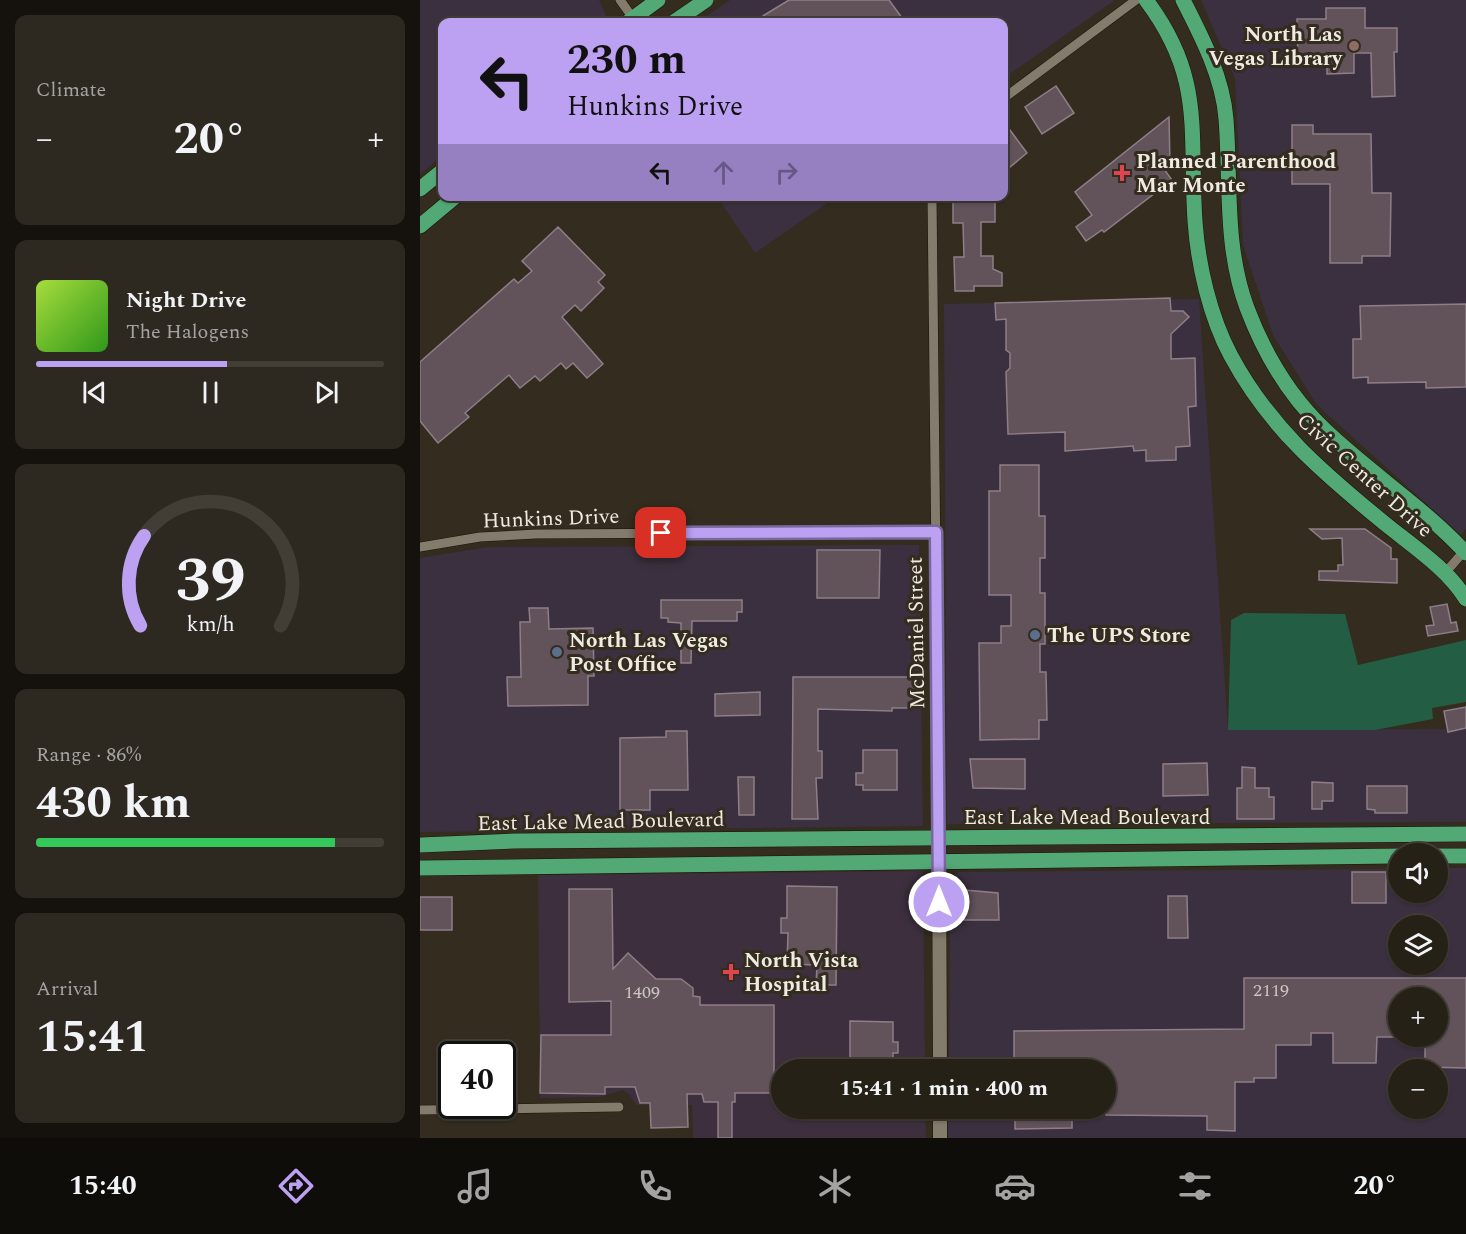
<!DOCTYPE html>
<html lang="en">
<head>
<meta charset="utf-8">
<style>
	body { margin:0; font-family:Spectral,serif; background:#2e2920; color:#f1f3f6; height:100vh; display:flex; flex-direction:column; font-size:22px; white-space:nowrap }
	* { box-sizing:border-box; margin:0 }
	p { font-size:20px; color:#a4a3a1 }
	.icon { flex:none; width:33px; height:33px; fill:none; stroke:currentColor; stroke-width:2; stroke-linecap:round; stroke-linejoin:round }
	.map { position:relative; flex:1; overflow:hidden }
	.sheet { display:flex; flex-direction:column; gap:15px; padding:15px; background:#15120d; width:420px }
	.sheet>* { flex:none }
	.guide { position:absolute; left:18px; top:18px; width:570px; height:183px; border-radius:12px; box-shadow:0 2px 4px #0004,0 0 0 2px #423e36; background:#bca0f2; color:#111; overflow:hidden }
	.controls { position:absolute; left:968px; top:843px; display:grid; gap:12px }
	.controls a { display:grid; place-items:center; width:60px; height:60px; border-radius:50%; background:#262117; box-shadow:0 2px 4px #0004,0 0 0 2px #423e36; font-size:30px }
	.speed { position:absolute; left:18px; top:1041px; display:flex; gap:12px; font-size:30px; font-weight:700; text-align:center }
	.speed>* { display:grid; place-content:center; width:78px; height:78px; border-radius:50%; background:#262117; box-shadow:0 2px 4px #0004,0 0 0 2px #423e36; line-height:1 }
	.speed .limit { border:3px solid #111; border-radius:9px; background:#fff; color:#111 }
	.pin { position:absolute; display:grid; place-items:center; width:51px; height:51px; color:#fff; margin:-26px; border-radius:12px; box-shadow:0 3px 9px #0006 }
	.me { position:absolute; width:66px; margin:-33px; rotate:0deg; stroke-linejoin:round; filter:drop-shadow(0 0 4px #0008) }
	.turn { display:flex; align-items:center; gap:21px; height:126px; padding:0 30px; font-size:27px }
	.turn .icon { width:78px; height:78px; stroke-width:2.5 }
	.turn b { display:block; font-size:42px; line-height:51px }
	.lanes { display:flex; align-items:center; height:57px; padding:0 30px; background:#0003; justify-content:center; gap:30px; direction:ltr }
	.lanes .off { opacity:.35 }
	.big { font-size:45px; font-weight:700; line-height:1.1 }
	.sheet .tile { flex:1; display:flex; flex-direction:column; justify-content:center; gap:9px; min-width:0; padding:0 21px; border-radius:12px; background:#2e2920 }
	.sheet .dial { align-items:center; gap:0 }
	.dial svg { height:156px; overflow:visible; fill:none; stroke:#423e36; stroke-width:7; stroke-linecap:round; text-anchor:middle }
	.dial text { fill:#f1f3f6; stroke:none }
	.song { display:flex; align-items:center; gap:18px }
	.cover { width:72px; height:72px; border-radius:9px; background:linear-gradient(135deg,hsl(80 70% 55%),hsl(110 70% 35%)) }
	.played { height:6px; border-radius:3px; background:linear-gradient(90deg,#bca0f2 55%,#423e36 55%) }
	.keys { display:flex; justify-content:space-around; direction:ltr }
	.heat { display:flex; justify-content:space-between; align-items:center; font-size:33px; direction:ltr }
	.charge { height:9px; border-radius:4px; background:linear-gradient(90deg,#34c759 86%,#423e36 0) }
	.trip { position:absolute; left:351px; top:1059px; width:345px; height:60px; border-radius:30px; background:#262117; box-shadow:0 2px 4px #0004,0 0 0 2px #423e36; font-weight:700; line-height:60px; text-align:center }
	.tabs { display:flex; height:96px; justify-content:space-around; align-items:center; background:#0f0d09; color:#a4a3a1 }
	.tabs .icon { width:42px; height:42px }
	.tabs .current { color:#bca0f2 }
	.tabs b { font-size:27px; color:#f1f3f6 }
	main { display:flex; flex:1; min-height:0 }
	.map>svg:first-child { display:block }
</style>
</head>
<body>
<main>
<section class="sheet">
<div class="tile"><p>Climate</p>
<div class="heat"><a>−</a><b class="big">20°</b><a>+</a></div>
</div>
<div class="tile">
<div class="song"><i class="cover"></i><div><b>Night Drive</b><p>The Halogens</p></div></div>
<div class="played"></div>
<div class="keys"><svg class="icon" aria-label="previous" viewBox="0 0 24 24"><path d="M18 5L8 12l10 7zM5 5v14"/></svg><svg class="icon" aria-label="pause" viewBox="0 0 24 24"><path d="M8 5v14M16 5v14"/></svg><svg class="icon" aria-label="next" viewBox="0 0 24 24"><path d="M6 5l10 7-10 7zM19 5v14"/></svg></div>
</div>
<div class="tile dial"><svg viewBox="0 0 100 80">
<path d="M14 69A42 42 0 1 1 86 69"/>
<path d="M14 69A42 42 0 0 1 16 23" stroke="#bca0f2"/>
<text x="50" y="56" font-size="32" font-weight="700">39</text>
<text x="50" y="72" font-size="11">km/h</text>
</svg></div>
<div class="tile"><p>Range · 86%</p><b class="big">430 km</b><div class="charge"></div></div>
<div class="tile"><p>Arrival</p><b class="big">15:41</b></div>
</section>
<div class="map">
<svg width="1046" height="1138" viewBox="0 0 1046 1138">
	<rect width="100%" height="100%" fill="#332c1f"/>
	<g fill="#3b303f" fill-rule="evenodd">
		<polygon points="0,0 179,0 189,22 22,22 22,156 0,174"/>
		<polygon points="310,0 695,0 584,78 584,22 278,22"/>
		<polygon points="781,0 1046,0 1046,529 1041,535 897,405 853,335 823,245 815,79"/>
		<polygon points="297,197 416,197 335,253"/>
		<polygon points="779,299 808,730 1046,729 1046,822 527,824 524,304"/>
		<polygon points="499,545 503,826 0,832 0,558 68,547"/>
		<path d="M1017 868H1046V1138H528V1109L686 1108V1070L529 1069 530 886 532 876 539 872 978 869V892H1017ZM978 926H1017V964H978ZM978 998H1017V1036H978ZM978 1070H1017V1108H978Z"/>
	</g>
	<polygon fill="#3d2f3d" points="503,871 505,1069 362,1070 362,1108 505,1109 506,1138 273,1138 272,1105 216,1105 209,1094 202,1090 180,1097 120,1098 118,875"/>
	<polygon fill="#235d43" points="824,613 925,614 938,665 1046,640 1046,702 1012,708 1013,719 955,730 808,730 811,620"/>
	<g fill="#62525a" stroke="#8f7e87" stroke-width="1.5">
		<polygon points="369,0 469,0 485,22 333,22"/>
		<polygon points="906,8 945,8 945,28 977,28 977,52 974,52 975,96 952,97 951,53 934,53 934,73 907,74 907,64 878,64 877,19 906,19"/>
		<polygon points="636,86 654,113 622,134 605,107"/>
		<polygon points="749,117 750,165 744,169 752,180 684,232 682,230 666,241 656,227 672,215 655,192"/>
		<polygon points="584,122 607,153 584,172"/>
		<polygon points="872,125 893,125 893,134 951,134 952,193 971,193 970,256 942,256 942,263 910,263 910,184 872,184"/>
		<polygon points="533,196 575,196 575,222 561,222 561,256 573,256 573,269 582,273 582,286 554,286 554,291 535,291 534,257 544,257 543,223 533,223"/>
		<polygon points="138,227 185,275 178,282 184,288 161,311 155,305 142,317 183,364 167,378 153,363 146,369 141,363 120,381 115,376 100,388 89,375 45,413 49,417 18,443 0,421 0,362 94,279 98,283 112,271 102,261"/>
		<polygon points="750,298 751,311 763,311 769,317 751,334 751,359 775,358 776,406 768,407 770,446 756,447 756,460 726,461 726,450 714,451 713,446 645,451 645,432 588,434 586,372 590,368 590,353 586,350 586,319 576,320 575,303"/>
		<polygon points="1046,304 1046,387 1006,388 1006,382 948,383 948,377 933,378 933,339 941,339 940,306"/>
		<polygon points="580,465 619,465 619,516 625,516 625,558 620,558 620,593 625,593 625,644 620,644 620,672 626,672 627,720 619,720 619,739 560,740 559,643 581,643 581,626 591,626 591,595 569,595 569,491 580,491"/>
		<polygon points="890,529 945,529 971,548 971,559 977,559 977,583 899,580 899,571 918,571 918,565 923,565 922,538 902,539"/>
		<polygon points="397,550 460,550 459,598 397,598"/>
		<polygon points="241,600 322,600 322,612 317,612 317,621 272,621 271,663 261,663 261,623 248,622 248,618 241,618"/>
		<polygon points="1027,604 1031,623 1036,622 1038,631 1008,636 1006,626 1014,625 1010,607"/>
		<polygon points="109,608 128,608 129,629 173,628 174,676 168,676 168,705 88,706 87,677 101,677 100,622 110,622"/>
		<polygon points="373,677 497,677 497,708 472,708 472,711 398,709 398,751 402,751 402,778 396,778 398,819 372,819"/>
		<polygon points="340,692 340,715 295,716 295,694"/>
		<polygon points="1046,707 1046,728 1028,732 1024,711"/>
		<polygon points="246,731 267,731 268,790 230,790 230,810 200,810 200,738 246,737"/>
		<polygon points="443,750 477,750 477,790 443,790 443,785 436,785 436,773 443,773"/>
		<polygon points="550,759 605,759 605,789 553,788"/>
		<polygon points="787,763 788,795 743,796 743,764"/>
		<polygon points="822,767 835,768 835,788 849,788 849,797 854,797 854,819 817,819 817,788 822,788"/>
		<polygon points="318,777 334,777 334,815 319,815"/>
		<polygon points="892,782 913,783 913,801 902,801 902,809 892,809"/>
		<polygon points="947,786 987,786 987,813 955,813 955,810 947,809"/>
		<rect x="932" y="872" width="34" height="31"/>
		<polygon points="367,886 417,887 416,985 396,985 397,965 367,964 368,933 361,933 361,918 367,918"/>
		<polygon points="149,889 192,889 193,969 208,953 236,979 261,979 273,988 273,996 280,997 280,1005 354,1005 354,1093 315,1093 315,1102 312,1102 312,1138 298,1138 298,1102 284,1102 282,1094 267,1094 268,1127 231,1128 230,1103 220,1103 215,1087 185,1087 185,1094 120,1093 121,1035 191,1035 191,1001 149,1002"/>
		<polygon points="545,890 578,893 579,920 542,920"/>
		<polygon points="748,896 767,896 768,938 748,938"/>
		<rect x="0" y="897" width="32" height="33"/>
		<polygon points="824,978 1046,978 1046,1068 1005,1067 1005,1036 1017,1036 1017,998 978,998 978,1037 957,1037 956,1063 913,1063 913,1033 891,1033 891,1045 856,1045 856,1078 834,1078 834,1082 815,1082 815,1131 787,1130 787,1116 686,1115 686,1070 594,1070 594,1031 824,1029"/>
		<polygon points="430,1021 473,1022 473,1042 478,1042 478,1053 473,1053 473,1070 430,1070"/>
		<polygon points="595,1108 652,1108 652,1128 595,1129"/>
	</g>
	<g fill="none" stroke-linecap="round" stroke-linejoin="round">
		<defs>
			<g id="street">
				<polyline points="200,0 215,21"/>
				<polyline points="584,98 716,0"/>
				<polyline points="512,196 519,839"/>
				<polyline points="0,547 60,537 116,534 516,532"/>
				<polyline points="1025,573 1046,549"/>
				<polyline points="0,1110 199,1107"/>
			</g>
			<g id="secondary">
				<polyline points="519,839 520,1070"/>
				<polyline points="520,1108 520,1138"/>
			</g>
			<g id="primary">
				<path d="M726 0C785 78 769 132 775 221 778 265 790 317 811 356 849 427 902 472 963 522 991 545 1027 568 1046 599"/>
				<path d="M763 0C782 37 803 78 806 119 811 183 804 246 827 308 844 353 870 397 905 430 950 473 1003 507 1046 553"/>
				<polyline points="208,22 238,0"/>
				<polyline points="254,22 286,0"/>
				<polyline points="0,189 22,171"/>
				<polyline points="0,226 36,196"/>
				<polyline points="0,845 95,841 1046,834"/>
				<polyline points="1017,856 1046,856"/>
				<polyline points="0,868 978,856"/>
			</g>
		</defs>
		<use href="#street" stroke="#1a1408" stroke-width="10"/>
		<use href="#secondary" stroke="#1a1408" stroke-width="15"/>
		<use href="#primary" stroke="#1a1408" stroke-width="16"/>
		<use href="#street" stroke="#837b6c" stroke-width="9"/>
		<use href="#secondary" stroke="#837b6c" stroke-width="14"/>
		<use href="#primary" stroke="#52a975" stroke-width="15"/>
	</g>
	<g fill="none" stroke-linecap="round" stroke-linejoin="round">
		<defs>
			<polyline id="route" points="241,533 516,532 519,902"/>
		</defs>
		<use href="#route" stroke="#7a689d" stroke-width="15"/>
		<use href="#route" stroke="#bca0f2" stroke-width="10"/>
	</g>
	<circle fill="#8d6e63" stroke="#332c1f" stroke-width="2" cx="934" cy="46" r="6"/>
	<g fill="#e0444e" stroke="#332c1f" stroke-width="2">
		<path d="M699 164h6v6h6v6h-6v6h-6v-6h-6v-6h6z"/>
		<path d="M308 963h6v6h6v6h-6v6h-6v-6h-6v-6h6z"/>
	</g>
	<g fill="#5c6f8a" stroke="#332c1f" stroke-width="2">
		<circle cx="615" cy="635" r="6"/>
		<circle cx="137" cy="652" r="6"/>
	</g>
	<g text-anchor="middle" stroke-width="6" stroke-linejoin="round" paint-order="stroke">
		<g font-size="18" fill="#ccc5c0">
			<text x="851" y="996">2119</text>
			<text x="222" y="998">1409</text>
		</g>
		<g font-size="21" font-weight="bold" fill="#efebe2" stroke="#332c1f" text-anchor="start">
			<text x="922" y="41" text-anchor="end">North Las<tspan x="922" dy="24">Vegas Library</tspan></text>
			<text x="716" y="168">Planned Parenthood<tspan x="716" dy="24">Mar Monte</tspan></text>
			<text x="627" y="642">The UPS Store</text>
			<text x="149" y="647">North Las Vegas<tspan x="149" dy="24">Post Office</tspan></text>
			<text x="324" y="967">North Vista<tspan x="324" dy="24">Hospital</tspan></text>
		</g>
		<g font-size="21" fill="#efebe2" stroke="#332c1f">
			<text transform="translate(945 475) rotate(42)" y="7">Civic Center Drive</text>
			<text transform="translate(131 518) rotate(-2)" y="7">Hunkins Drive</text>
			<text transform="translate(496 633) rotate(-91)" y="7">McDaniel Street</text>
			<text x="667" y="824">East Lake Mead Boulevard</text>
			<text transform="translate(181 821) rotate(-1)" y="7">East Lake Mead Boulevard</text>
		</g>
	</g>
</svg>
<div class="controls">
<a><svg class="icon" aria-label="sound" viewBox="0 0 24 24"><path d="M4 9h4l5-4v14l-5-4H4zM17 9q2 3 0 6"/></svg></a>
<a><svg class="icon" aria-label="layers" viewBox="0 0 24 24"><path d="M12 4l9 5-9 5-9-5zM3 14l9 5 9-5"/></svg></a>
<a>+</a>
<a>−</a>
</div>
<div class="speed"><div class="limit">40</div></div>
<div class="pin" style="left:241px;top:533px;background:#d93025"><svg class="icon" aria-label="arrive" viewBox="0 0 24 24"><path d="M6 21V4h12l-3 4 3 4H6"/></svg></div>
<svg class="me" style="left:519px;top:902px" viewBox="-20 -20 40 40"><circle r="17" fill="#bca0f2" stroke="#fff" stroke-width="3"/><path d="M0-11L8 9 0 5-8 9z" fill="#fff"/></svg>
<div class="trip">15:41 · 1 min · 400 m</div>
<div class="guide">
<div class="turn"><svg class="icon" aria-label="left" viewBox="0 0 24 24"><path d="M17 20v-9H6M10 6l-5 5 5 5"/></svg><div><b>230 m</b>Hunkins Drive</div></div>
<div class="lanes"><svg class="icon" aria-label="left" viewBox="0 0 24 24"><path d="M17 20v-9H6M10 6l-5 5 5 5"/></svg><svg class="icon off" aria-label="ahead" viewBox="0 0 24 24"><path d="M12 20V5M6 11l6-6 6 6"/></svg><svg class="icon off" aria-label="right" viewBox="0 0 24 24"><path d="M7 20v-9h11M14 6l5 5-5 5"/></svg></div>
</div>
</div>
</main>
<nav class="tabs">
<b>15:40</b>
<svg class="icon current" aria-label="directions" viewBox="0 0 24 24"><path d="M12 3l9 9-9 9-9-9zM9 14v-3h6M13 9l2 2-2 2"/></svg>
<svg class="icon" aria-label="music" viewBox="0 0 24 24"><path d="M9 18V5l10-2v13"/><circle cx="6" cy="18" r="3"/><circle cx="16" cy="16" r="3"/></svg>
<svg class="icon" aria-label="phone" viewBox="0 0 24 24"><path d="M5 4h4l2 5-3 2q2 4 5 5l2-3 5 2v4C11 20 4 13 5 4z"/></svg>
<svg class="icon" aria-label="climate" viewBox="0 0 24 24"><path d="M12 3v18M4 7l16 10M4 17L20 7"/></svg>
<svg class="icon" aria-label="car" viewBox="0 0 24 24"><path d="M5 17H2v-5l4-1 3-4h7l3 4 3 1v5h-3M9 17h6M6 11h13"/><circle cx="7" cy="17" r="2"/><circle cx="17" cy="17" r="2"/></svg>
<svg class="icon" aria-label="filters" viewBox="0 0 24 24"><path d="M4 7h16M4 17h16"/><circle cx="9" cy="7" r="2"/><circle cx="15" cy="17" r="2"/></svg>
<b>20°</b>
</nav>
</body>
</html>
